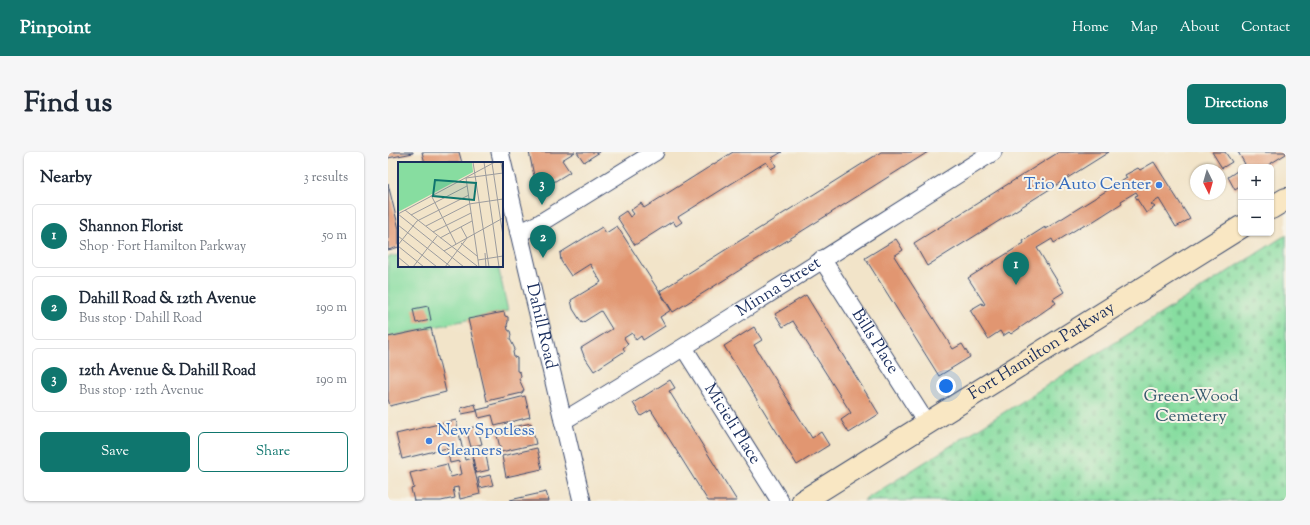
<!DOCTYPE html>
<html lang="en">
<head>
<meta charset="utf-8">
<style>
	:root { --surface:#fff; --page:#f6f6f7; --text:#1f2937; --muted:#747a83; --line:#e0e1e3; --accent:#0f766e }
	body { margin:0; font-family:"Sorts Mill Goudy",serif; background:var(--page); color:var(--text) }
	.controls { position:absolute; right:12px; top:12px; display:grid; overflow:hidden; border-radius:6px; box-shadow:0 1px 3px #0004 }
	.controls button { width:36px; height:36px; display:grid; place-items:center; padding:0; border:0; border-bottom:1px solid var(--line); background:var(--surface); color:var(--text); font:20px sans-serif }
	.compass { position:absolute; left:802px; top:12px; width:36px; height:36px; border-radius:50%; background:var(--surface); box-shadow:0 1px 3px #0004; rotate:175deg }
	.you { position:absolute; left:558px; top:234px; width:14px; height:14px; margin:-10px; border:3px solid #fff; border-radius:50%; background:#1a73e8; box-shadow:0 0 0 6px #1a73e833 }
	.badge { display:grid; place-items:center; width:26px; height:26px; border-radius:50%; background:var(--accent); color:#fff; font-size:13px; font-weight:700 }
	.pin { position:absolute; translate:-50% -33px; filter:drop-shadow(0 1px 2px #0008) }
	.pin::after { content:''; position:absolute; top:21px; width:14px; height:12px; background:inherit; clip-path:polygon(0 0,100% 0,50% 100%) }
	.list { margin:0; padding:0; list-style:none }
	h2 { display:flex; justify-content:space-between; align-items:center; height:52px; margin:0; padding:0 16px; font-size:17px }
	h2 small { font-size:13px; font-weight:400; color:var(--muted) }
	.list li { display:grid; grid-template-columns:26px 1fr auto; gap:12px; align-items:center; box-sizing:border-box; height:64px; margin:0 8px 8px; padding:0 8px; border:1px solid var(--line); border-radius:6px }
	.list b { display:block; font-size:15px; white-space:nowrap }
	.list p { margin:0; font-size:13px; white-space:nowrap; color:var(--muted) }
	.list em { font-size:13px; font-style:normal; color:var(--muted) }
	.actions { display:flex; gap:8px; padding:12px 16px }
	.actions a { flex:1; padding:9px 0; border:1px solid var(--accent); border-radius:6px; text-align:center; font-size:14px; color:var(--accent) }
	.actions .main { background:var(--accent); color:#fff }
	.map { position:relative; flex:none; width:898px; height:349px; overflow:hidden; border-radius:6px }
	header { display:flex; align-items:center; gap:24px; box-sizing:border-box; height:56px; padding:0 20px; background:var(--accent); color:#fff }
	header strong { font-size:19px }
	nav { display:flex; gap:22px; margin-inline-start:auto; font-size:14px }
	.intro { display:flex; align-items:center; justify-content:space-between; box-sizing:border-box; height:96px; padding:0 24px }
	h1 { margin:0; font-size:28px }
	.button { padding:10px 18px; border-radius:6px; background:var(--accent); color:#fff; font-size:14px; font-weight:700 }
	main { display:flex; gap:24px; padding:0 24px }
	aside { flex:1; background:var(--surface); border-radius:6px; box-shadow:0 1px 3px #0004 }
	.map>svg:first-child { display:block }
	.green { fill:#87dda0; stroke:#51867f }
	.cemetery { fill:url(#cemetery-stones); stroke:#51867f }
	.building { fill:#e19671 }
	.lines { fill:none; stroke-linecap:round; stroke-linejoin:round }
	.street-casing { stroke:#3b4a6e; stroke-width:19 }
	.secondary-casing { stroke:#3b4a6e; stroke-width:24 }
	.street { stroke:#fff; stroke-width:17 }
	.secondary { stroke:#f9e7c3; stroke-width:22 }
	.shop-dot { fill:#3f7fe0; stroke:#f7f3e8; stroke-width:1.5 }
	.labels { text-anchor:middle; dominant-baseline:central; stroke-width:4; stroke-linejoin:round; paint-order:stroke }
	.shop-label { font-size:17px; fill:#366cbe; stroke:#f7f3e8; text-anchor:end }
	.street-label { font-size:17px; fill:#1b2f5e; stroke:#f7f3e8 }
	.park-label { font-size:17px; fill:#365a6e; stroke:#f7f3e8 }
	.inset-road { fill:none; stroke:#9c9c9e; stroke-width:1 }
	.view { fill:#0f766e; fill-opacity:0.15; stroke:#0f766e; stroke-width:2 }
	.inset-edge { fill:none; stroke:#1b2f5e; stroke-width:2 }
</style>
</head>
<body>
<header>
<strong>Pinpoint</strong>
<nav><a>Home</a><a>Map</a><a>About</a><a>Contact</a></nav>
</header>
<div class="intro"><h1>Find us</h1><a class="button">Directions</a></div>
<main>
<aside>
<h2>Nearby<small>3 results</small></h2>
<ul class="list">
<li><span class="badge">1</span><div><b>Shannon Florist</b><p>Shop · Fort Hamilton Parkway</p></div><em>50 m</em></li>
<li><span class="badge">2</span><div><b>Dahill Road &amp; 12th Avenue</b><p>Bus stop · Dahill Road</p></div><em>190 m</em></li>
<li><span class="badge">3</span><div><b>12th Avenue &amp; Dahill Road</b><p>Bus stop · 12th Avenue</p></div><em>190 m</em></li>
</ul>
<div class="actions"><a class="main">Save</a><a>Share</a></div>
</aside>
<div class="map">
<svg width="898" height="349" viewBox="0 0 898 349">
	<defs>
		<pattern id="cemetery-stones" width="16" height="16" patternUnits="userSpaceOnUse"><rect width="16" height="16" fill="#87dda0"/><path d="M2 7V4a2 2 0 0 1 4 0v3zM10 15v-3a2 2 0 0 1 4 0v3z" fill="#74be8c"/></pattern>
	</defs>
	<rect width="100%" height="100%" fill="#f7f3e8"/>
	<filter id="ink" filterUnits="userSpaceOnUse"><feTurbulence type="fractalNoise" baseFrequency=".025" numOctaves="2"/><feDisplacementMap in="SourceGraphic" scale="8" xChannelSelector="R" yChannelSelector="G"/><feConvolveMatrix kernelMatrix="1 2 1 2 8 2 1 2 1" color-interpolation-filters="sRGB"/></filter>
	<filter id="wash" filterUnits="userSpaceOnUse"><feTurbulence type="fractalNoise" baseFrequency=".012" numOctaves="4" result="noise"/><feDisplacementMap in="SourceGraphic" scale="16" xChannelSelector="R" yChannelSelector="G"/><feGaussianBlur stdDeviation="0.9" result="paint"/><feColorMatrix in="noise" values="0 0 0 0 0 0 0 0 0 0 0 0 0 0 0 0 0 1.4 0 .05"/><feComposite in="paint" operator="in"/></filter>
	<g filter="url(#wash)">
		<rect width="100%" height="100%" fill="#f2e4c9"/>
		<polygon class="green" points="11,103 11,114 110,114 120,159 0,185 0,105"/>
		<polygon class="cemetery" points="898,83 898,349 475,349"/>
		<g id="blocks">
			<g class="building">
				<polygon points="0,0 25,0 25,1 0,6"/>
				<polygon points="34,0 71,0 74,11 37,11"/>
				<polygon points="141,0 187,0 174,8 182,20 151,39 149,38"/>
				<polygon points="189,0 212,0 196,10"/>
				<polygon points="345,0 394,0 384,6 388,14 383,17 378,10 290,65 294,70 288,74 285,69 247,93 229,65 238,59 242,65 246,62 243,58 253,51 256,56"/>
				<polygon points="493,0 540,0 285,160 272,139"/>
				<polygon points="671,0 721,0 539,114 526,91"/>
				<polygon points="824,0 837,0 844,10 834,16"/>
				<polygon points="850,0 898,0 898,2 877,15 853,15 853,20 850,16 857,12"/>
				<polygon points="766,10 802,67 788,75 771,47 763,52 767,55 758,61 747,44 750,43 748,40 733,49 734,51 698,74 697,72 666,91 664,87 649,96 676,140 665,147 668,151 623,182 621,180 615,184 612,179 600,187 582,158 594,151 595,153 597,152 580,126 636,91 635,89 657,75 657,77 739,26 737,23 750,16 752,18"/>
				<polygon points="849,19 853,25 853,34 847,38 840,25"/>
				<polygon points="0,32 11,77 11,95 0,98"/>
				<polygon points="229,74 283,158 272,165 277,174 255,188 253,184 248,188 244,181 236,186 240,192 235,196 237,199 206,219 196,204 193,196 224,177 213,159 194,171 185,157 183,148 213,130 202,112 183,124 173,109 172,101 214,75 218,81"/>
				<polygon points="508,87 515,98 506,104 565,197 574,192 582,205 551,224 477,106"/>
				<polygon points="418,143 491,262 461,281 453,268 463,261 405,169 395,175 387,162"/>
				<polygon points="40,154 43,168 28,171 25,157"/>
				<polygon points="116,160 117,164 120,165 120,170 119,173 120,178 122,179 123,183 122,187 127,197 125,200 126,205 129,206 129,219 132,220 133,224 131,227 136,238 134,241 99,249 80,167"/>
				<polygon points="366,175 374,188 366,193 424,286 433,280 441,293 409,313 336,194"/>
				<polygon points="43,176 58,240 2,254 0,247 0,185"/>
				<polygon points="282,228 287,236 281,239 349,349 320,349 263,258 253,264 245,251"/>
				<polygon points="137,244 142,265 107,274 104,263 91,266 89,258 102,255 102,253"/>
				<polygon points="87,252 89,259 74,262 73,256"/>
				<polygon points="68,268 77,308 84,306 92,342 72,347 70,335 65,336 67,346 53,349 26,349 23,337 26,336 22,321 59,312 63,325 74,322 71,309 62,311 59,296 14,307 8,282"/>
				<polygon points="143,271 148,292 113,300 108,279"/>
				<polygon points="89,274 94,292 83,295 78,277"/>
				<polygon points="90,295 92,300 97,299 101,318 88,321 83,296"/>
				<polygon points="149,296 154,317 118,325 114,304"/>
				<polygon points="102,323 105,333 92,336 90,326"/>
				<polygon points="158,340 161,349 122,349 122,348"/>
			</g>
		</g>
	</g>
	<g filter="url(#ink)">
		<use href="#blocks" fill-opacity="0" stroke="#3b4a6e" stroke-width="1"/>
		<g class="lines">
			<g class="street-casing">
				<g id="street">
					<path id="s1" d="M 112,0 L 194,349"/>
					<polyline points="131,81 152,71 267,0"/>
					<path id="s2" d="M 434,107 L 539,272"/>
					<path id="s3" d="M 296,196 L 392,349"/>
					<path id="s4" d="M 175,269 C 320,182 462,90 605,0"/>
				</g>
			</g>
			<g class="secondary-casing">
				<g id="secondary">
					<polyline points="883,56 898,47"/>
					<path id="s5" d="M 415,349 L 853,75"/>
				</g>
			</g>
			<use href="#street" class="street"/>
			<use href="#secondary" class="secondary"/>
		</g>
	</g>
	<g class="shop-dot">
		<circle cx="771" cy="33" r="4"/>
		<circle cx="41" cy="289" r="4"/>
	</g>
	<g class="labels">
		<g class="shop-label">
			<text x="763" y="33">Trio Auto Center</text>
			<text x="49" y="279" text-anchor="start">New Spotless<tspan x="49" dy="20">Cleaners</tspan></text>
		</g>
		<g class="street-label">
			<text stroke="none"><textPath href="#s4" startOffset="254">Minna Street</textPath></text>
			<text stroke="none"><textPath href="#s1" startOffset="179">Dahill Road</textPath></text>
			<text stroke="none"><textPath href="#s2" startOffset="98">Bills Place</textPath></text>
			<text stroke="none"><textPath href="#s5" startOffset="282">Fort Hamilton Parkway</textPath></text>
			<text stroke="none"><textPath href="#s3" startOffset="90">Micieli Place</textPath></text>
		</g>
		<g class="park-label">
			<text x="803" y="245">Green-Wood<tspan x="803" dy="20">Cemetery</tspan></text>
		</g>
	</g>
	<g transform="translate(10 10)">
		<rect width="105" height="105" fill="#f2e4c9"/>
		<path d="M 0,0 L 74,0 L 75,10 L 0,50 Z" fill="#87dda0"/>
		<path class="inset-road" d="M 75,0 L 91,105M 86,0 L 101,105M 103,0 L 105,16M 94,1 L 105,74M 68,16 L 81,105M 68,16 L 105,11M 33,33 L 58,82M 7,48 L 79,104M 0,52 L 66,105M 0,52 L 97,0M 13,53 L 69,24M 0,63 L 53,105M 28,64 L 71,42 L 105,37M 35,70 L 73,51M 0,74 L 39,105M 42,76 L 74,59M 63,81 L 79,94M 0,83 L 19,59 L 71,33M 0,84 L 26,105M 46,89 L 69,76 L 63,65M 87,91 L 88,105M 0,95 L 12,105M 80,98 L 105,94M 15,105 L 39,74M 47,105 L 69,76 L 105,56"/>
		<path class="view" d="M 37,18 L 78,21 L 76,38 L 35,34 Z"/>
		<rect width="105" height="105" class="inset-edge"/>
	</g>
</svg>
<div class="controls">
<button>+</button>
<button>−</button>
</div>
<svg class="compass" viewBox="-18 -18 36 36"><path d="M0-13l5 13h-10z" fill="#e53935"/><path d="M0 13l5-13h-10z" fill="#747a83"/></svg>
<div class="you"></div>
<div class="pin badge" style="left:628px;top:133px">1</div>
<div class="pin badge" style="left:155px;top:106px">2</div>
<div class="pin badge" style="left:154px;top:53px">3</div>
</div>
</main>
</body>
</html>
